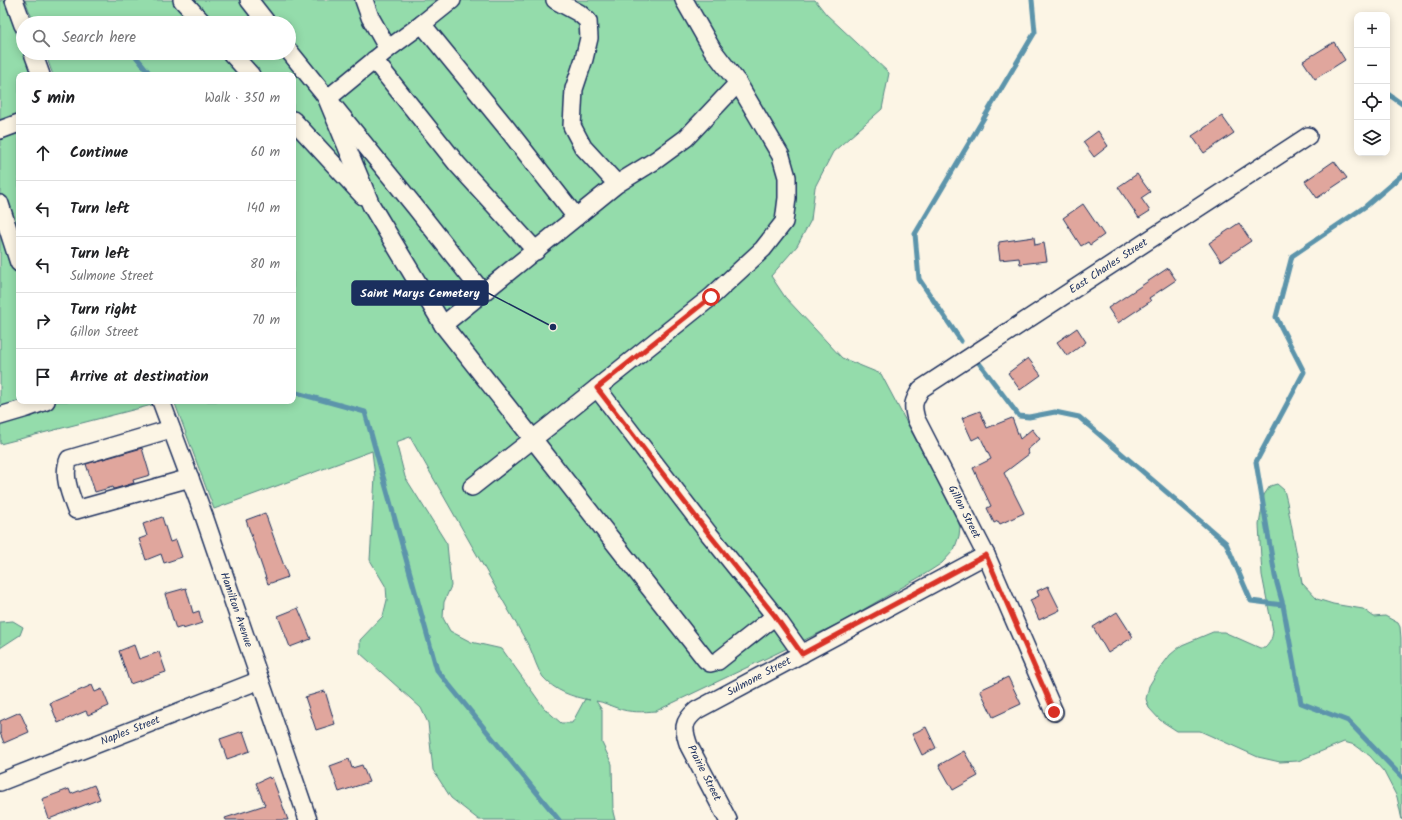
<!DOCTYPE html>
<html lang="en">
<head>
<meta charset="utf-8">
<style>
	:root { --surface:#fff; --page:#f2f2f2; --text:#202124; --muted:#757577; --line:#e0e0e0 }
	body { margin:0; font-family:Kalam,sans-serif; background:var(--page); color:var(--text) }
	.controls { position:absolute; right:12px; top:12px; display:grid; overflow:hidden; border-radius:8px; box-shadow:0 2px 10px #0003 }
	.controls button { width:36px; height:36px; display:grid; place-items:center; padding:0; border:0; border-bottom:1px solid var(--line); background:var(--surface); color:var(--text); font:20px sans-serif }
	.stop { position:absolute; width:12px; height:12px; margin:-9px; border:3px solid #d93025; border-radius:50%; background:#fff }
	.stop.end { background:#d93025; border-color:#fff; box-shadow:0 1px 4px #0008 }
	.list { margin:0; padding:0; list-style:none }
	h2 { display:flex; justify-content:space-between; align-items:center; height:52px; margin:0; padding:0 16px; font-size:17px }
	h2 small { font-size:13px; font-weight:400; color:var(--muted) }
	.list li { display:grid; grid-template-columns:26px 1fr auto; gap:12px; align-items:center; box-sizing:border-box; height:56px; padding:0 16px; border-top:1px solid var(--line) }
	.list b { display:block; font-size:15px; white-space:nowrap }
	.list p { margin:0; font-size:13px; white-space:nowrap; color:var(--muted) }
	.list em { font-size:13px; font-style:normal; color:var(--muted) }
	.icon { flex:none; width:22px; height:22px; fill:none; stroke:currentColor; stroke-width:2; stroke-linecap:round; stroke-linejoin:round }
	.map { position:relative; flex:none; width:1402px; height:820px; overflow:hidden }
	.search { position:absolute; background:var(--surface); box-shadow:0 2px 10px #0003; left:16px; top:16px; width:280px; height:44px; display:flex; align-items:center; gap:10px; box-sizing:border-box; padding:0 14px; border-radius:22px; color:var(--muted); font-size:15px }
	.panel { position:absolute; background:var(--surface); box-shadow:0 2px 10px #0003; left:16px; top:72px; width:280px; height:332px; border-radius:8px }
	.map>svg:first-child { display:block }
	.green { fill:#94dcab; stroke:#588684; fill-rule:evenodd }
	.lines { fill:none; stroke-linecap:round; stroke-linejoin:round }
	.stream { stroke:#5c94ab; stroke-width:5 }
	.building { fill:#e0a69d; stroke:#1b2f5e }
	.minor-casing { stroke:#1b2f5e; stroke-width:20 }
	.minor { stroke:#fcf5e5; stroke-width:17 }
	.route { stroke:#d93025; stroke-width:5 }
	.labels { text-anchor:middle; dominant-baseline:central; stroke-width:3; stroke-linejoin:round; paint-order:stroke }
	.street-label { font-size:11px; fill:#1b2f5e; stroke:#fcf5e5 }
	.leader { fill:none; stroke:#1b2f5e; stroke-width:1.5 }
	.callout-dot { fill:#1b2f5e; stroke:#fcf5e5; stroke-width:1.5 }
	.callout { fill:#1b2f5e; stroke:#1b2f5e; stroke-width:1.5 }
	.callout-label { font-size:12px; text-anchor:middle; font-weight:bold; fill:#fff }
</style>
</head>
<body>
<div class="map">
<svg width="1402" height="820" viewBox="0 0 1402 820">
	<rect width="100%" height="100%" fill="#fcf5e5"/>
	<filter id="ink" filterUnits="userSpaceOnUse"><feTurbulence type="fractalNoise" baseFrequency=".025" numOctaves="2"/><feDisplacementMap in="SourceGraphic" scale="8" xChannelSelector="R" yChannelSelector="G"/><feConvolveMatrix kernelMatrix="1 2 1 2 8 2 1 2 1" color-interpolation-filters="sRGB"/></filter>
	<g filter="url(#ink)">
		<g class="green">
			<polygon points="0,0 4,0 32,75 19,75 19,401 151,401 152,405 0,444"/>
			<path d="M 25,0 L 815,0 L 826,14 L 889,73 L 882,109 L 833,152 L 815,187 L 811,220 L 797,246 L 771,276 L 785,297 L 842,358 L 881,374 L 956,516 L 960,527 L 959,536 L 954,550 L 942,563 L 925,574 L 840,623 L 656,711 C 644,712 629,713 617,708 C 610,706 604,702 596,701 L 602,710 L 602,743 L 612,764 L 613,812 L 615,820 L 479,820 L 451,798 L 433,770 L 428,723 L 421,708 L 360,653 L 360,640 L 383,616 L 387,600 L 386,587 L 370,560 L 375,477 L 372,451 L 214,509 L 174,401 L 293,401 L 293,75 L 53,75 L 45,53 L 289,53 L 289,23 L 34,23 ZM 410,437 L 530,648 C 534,657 537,669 543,677 C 555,691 572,697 590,700 L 585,699 L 572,723 L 561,723 L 544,708 L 502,649 L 471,642 L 450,631 L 443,618 L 444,602 L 451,586 L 447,544 L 405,477 L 396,442 Z"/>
			<path d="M 1277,484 L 1284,490 L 1287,502 L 1302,583 L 1317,599 L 1333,604 L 1363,609 L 1374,617 L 1385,616 L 1398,623 L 1400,627 L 1401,638 L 1402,820 L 1397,797 L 1384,772 L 1370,756 L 1355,745 L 1344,742 L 1298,761 L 1280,762 L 1258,757 L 1200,731 L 1177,731 L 1160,720 L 1149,708 L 1146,699 L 1149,686 L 1158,671 L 1170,655 L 1182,645 L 1213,632 L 1224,632 L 1260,648 L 1265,648 C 1270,643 1272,639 1273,631 L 1262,575 L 1259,525 L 1264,495 L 1270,486 Z"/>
			<polygon points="13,621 23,627 20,635 0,648 0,622"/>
		</g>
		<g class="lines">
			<g class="stream">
				<polyline points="133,53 151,75"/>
				<polyline points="1388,94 1402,104"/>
				<polyline points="961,341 919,279 915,234 1035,32 1032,0"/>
				<polyline points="979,363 1019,416 1029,417 1055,412 1079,417 1226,543 1251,601 1283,605 1301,703 1348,721 1402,777"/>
				<polyline points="293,392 365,412 437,670 559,820"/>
				<polyline points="1283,605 1275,576 1256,462 1304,372 1276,317 1292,256 1366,206 1402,175"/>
			</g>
		</g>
		<g class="building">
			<polygon points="1334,42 1345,60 1315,79 1303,61"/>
			<polygon points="1222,116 1234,133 1204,153 1192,136"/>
			<polygon points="1098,131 1108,146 1094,157 1083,142"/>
			<polygon points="1334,161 1347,178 1317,198 1305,181"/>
			<polygon points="1137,174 1150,192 1141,198 1150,211 1139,218 1118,187"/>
			<polygon points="1083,204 1104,235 1090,245 1088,242 1081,246 1063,218"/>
			<polygon points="1239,223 1251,241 1221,261 1209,243"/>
			<polygon points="1034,237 1035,245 1044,243 1047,261 1020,264 1019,258 1000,260 998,245 999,245 999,242"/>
			<polygon points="1168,268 1176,280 1149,298 1151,301 1118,323 1108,308"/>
			<polygon points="1077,328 1086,342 1067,356 1057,342"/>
			<polygon points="1028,358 1041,375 1020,390 1008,373"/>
			<polygon points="980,411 987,428 1012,418 1020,439 1032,429 1040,439 1027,450 1029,454 1004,473 1024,513 1000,524 998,521 994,523 987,508 991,506 973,468 991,459 980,436 972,440 962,418"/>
			<polygon points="142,448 150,475 133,480 134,483 114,489 113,487 95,492 86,464"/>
			<polygon points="265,513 288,577 268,584 246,520"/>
			<polygon points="162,517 170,542 176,540 182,557 164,563 161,554 146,560 139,539 147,536 143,524"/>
			<polygon points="1048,586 1060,610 1039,620 1030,600 1039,596 1037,591"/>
			<polygon points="186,588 193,613 199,611 202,623 183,629 182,627 176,629 165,594"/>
			<polygon points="298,608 311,639 290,647 278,616"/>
			<polygon points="1117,612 1133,637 1108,653 1093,627"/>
			<polygon points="134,645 139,659 159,652 166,672 130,684 119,651"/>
			<polygon points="1008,677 1021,704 993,717 980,690"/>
			<polygon points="92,685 95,692 102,689 109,706 88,715 86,711 58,723 50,703"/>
			<polygon points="325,691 335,724 316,730 305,697"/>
			<polygon points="20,712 29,732 4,743 0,733 0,721"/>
			<polygon points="926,727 936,748 922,755 912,734"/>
			<polygon points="243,731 250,751 227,759 220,739"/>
			<polygon points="964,751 978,776 953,790 939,765"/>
			<polygon points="349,759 352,768 362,765 369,782 339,792 330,766"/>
			<polygon points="269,777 270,779 272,777 288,820 226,820 225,818 265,805 256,783"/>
			<polygon points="94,785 100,799 49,819 42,799 69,789 71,794"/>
		</g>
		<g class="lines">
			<g class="minor-casing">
				<g id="minor">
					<polyline points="14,0 23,25"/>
					<polyline points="182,0 203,23"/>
					<polyline points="249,0 267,23"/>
					<polyline points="364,0 370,17 388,49"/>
					<polyline points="452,0 422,24 388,49 327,99 371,205 443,325 533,439 711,297 763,249 784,222 787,198 787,177 781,156 738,83 712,49 684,0"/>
					<polyline points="555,0 579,13 588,21 589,38 584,59 574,89 572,126 583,147 617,184"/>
					<polyline points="422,24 505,126 576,217"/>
					<polyline points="289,51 416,208 483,293"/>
					<polyline points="33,53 41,75"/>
					<polyline points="231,53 251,75"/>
					<polyline points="374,60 457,164 536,251"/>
					<polyline points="293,120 363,196"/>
					<polyline points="0,130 19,123"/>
					<polyline points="0,204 19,263"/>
					<polyline points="443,325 617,184 656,160 686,138 738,83"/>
					<path id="s1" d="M 161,401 L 204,516 L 308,820"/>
					<polyline points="0,416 27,408 46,401"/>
					<path d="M 171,429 L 69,459 C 62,475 70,494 76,510 L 190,478"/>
					<polyline points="472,487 533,439 706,660 710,663 718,661 775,616 709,534 597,388"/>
					<polyline points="775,616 802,654"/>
					<path id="s2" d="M 1054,712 L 986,555 L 916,419 C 912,405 913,402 921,389 L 1308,136"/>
					<path id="s3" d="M 0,782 L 260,680"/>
					<path id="s4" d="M 728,820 L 689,746 C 683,729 682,722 697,710 L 986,555"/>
				</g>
			</g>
			<use href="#minor" class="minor"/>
		</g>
	</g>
	<g class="lines" filter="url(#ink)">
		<polyline class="route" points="711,297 597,388 709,534 775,616 802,654 986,555 1054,712"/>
	</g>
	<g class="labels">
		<g class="street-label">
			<text stroke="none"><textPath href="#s2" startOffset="580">East Charles Street</textPath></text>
			<text transform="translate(964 512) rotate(63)">Gillon Street</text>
			<text stroke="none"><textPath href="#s1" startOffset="222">Hamilton Avenue</textPath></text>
			<text stroke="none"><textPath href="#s4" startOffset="195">Sulmone Street</textPath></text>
			<text stroke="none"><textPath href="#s3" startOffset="140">Naples Street</textPath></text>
			<text transform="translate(704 773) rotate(63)">Prairie Street</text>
		</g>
	</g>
	<path class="leader" d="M553 327L488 293"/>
	<circle class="callout-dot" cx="553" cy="327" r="4"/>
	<rect class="callout" x="352" y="281" width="136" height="24" rx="4"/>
	<g class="callout-label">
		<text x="420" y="297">Saint Marys Cemetery</text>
	</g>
</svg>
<div class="controls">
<button>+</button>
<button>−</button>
<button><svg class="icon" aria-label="locate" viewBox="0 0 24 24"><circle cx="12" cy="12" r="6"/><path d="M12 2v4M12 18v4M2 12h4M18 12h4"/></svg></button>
<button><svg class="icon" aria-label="layers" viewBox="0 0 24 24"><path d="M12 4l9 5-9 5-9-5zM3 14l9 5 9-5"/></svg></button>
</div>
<div class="stop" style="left:711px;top:297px"></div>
<div class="stop end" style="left:1054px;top:712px"></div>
<div class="search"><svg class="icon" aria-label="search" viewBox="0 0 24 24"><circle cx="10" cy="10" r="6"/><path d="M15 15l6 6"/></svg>Search here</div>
<section class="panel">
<h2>5 min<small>Walk · 350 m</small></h2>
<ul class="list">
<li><svg class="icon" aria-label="ahead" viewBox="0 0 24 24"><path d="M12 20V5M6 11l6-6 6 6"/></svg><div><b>Continue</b></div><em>60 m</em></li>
<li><svg class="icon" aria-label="left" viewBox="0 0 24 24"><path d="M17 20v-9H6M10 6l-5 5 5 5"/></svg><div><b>Turn left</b></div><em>140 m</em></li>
<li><svg class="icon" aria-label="left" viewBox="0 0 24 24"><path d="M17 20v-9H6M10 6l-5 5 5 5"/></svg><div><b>Turn left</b><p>Sulmone Street</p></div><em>80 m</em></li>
<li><svg class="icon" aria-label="right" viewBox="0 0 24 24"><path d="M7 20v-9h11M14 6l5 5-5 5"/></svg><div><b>Turn right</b><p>Gillon Street</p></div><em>70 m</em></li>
<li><svg class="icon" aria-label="arrive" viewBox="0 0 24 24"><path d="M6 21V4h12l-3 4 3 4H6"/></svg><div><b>Arrive at destination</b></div></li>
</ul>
</section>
</div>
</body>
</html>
